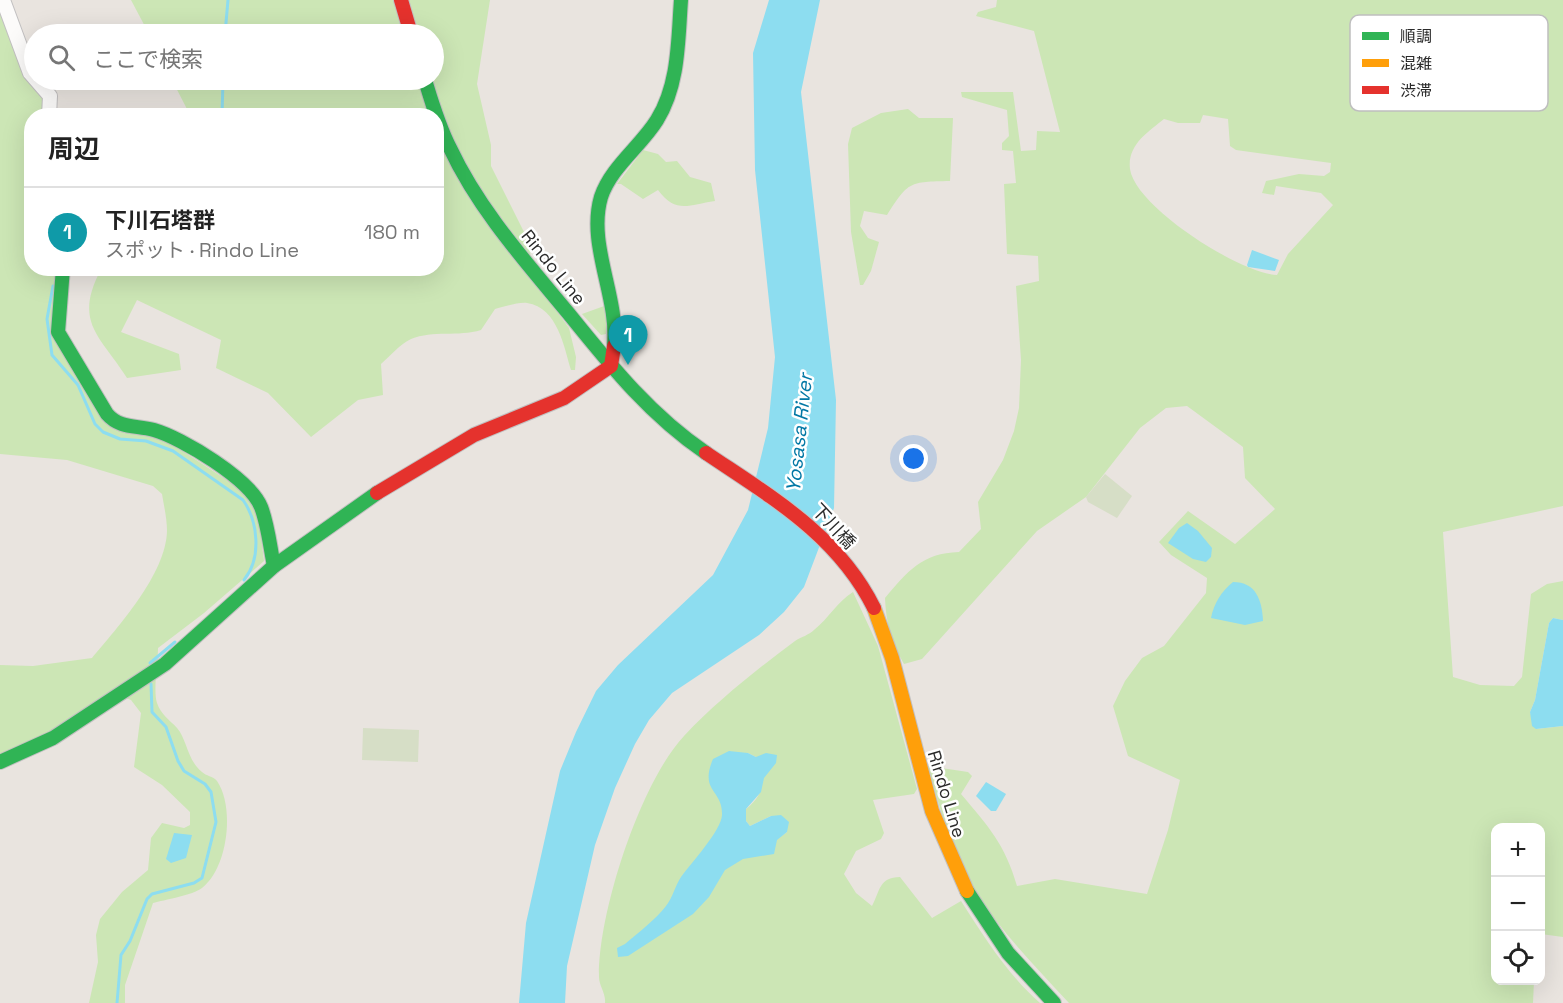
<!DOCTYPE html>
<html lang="ja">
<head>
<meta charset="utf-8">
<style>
	:root { --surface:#fff; --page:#f6f6f6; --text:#222; --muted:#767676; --line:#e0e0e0; --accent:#b45309 }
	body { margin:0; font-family:"Space Grotesk","Noto Sans JP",sans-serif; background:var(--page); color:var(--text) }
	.controls { position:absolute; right:18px; bottom:18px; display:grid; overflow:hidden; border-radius:12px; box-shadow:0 6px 24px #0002 }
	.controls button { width:54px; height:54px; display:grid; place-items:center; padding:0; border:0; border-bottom:2px solid var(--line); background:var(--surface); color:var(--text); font:30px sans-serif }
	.you { position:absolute; left:914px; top:459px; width:21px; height:21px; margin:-15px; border:4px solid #fff; border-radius:50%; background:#1a73e8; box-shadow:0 0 0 9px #1a73e833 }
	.badge { display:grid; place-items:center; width:39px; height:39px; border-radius:50%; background:var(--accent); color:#fff; font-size:20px; font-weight:700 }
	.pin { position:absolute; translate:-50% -50px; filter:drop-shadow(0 2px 3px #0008) }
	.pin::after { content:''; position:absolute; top:32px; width:21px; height:18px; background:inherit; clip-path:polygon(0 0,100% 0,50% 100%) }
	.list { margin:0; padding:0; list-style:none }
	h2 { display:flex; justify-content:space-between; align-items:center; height:78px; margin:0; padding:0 24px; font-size:26px }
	h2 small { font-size:20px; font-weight:400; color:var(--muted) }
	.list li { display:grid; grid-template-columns:39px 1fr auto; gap:18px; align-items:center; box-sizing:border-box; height:90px; padding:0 24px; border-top:2px solid var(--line) }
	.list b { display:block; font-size:22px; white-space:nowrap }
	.list p { margin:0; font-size:20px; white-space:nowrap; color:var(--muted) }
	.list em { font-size:20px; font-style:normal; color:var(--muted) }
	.icon { flex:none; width:33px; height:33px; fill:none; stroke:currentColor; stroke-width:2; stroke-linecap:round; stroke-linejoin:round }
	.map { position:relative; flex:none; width:1563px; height:1003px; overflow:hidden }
	.search { position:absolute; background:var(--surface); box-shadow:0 6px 24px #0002; left:24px; top:24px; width:420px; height:66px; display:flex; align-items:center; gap:15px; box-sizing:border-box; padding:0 21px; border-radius:33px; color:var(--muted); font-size:22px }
	.panel { position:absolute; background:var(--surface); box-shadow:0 6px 24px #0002; left:24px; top:108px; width:420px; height:168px; border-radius:24px }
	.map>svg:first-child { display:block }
	.green { fill:#cce6b5; fill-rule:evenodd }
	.cemetery { fill:#d6dec6 }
	.water { fill:#8dddf0 }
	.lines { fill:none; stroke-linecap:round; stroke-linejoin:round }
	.stream { stroke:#8dddf0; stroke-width:3 }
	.street-casing { stroke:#c2c0c1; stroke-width:16 }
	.fast-casing { stroke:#c2c0c1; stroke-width:16 }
	.slow-casing { stroke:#c2c0c1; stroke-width:16 }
	.jam-casing { stroke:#c2c0c1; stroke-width:16 }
	.street { stroke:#fcfbfa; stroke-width:14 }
	.fast { stroke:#30b455; stroke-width:14 }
	.slow { stroke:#ff9f0a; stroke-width:14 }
	.jam { stroke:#e5322d; stroke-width:14 }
	.labels { text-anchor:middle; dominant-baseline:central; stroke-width:5; stroke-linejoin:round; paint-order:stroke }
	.street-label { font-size:18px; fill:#2a2a2a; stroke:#fff }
	.water-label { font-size:20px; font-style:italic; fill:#0378a5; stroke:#fff }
	.key { fill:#fff; stroke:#bfbfbf; stroke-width:1.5 }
	.key-label { font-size:16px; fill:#2a2a2a }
</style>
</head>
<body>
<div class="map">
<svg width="1563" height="1003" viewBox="0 0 1563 1003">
	<rect width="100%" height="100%" fill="#e9e4df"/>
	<g class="green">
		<path d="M 131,0 L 490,0 L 477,84 L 491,145 L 491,166 L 530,244 L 531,276 L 569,328 L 576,357 L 575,370 L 571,370 C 564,347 558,308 527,303 C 518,302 504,307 495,309 L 481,330 C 458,337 433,330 411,339 C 400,344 390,356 381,364 L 383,395 L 358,400 L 311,437 L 268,393 L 216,368 L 221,340 L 137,300 L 121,332 L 179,354 L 181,370 L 127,378 C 100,335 73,323 101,269 L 436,268 L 436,116 L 186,115 L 188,111 L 172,80 L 434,80 L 434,34 L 149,34 Z"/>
		<path d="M 997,0 L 1563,0 L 1563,506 L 1443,532 L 1453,677 L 1480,685 L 1514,686 L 1522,677 L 1531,594 L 1547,584 L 1563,581 L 1563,620 L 1553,618 L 1549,623 L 1535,700 L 1530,712 L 1536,729 L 1563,726 L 1563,937 L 1541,934 L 1540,828 L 1496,828 L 1496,980 L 1534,981 L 1533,1003 L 1069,1003 C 1037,968 1003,934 977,894 C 953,856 940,810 928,766 L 968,772 L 972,776 L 961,794 C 988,826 1005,844 1017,886 L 1055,879 L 1147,894 L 1168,830 L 1180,780 L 1128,756 L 1113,706 L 1125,681 L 1142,658 L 1164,646 L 1206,593 L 1207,578 L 1171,555 L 1159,542 L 1188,511 L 1235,544 L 1275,509 L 1245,478 L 1243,447 L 1187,406 L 1166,408 L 1140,428 L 1086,497 L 1037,531 L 922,659 L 904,664 C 891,642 886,623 885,598 C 908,571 922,553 959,552 L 981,529 L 978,502 L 1003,460 L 1014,431 L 1019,408 L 1021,360 L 1016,286 L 1039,281 L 1038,256 L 1007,254 L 1004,184 L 1016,183 L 1013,151 L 1002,150 L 1002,143 L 1009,136 L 1007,110 L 962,97 L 961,92 L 1013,92 L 1021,151 L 1036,150 L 1037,131 L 1060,132 L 1034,31 L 976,16 L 978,12 L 996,7 ZM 1203,115 L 1228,119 L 1230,146 L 1236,150 L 1331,163 L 1330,172 L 1324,176 L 1299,174 L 1266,181 L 1262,193 L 1274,195 L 1276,186 L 1321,193 L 1333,205 L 1288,254 L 1277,275 C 1241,274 1135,207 1130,169 C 1127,145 1148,132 1164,119 L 1178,123 L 1200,123 Z"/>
		<path d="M 0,1 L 44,97 L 43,115 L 32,116 L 32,268 L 67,269 L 52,316 L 92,401 L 166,440 L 248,494 L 258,513 L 264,561 L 204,613 L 158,648 C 158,663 153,691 157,703 C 161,715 170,720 177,728 C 187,739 187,760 202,772 C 206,776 213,776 217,781 C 235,807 228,868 202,888 C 193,895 164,900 153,903 L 125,985 L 125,1003 L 89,1003 L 98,962 L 96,935 L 100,919 L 122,892 L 148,870 L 151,838 L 162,823 L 184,828 L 190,825 L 190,812 L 162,785 L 134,767 L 141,713 L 131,700 L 116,694 L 0,760 L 0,665 L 33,666 L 92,658 C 118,627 166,574 167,531 C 167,519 164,506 162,494 L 153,486 L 67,460 L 0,454 Z"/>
		<path d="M 908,109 L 919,118 L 953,118 L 950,181 C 909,182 909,181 887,215 L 864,211 L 860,226 L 868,238 L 879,242 L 871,271 L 863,285 L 860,285 L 851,232 L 848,144 L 852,128 L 881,113 Z"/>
		<path d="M 643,150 L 658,154 L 666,162 L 677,161 L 690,177 L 711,183 L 715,201 C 688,205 676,214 658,190 L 643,199 L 621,184 L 617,184 Z"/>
		<polygon points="607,305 606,334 601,335 582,314"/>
		<path d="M 853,592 L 878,646 L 917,789 L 914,794 L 873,800 L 884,833 L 881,839 L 856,851 L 844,874 L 856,893 L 872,906 C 880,891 879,877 900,877 L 932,918 L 961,901 C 984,937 1008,975 1040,1003 L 605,1003 C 606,993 599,986 599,977 C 598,913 640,783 684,736 C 717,701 756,670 795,641 C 801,637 809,635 814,630 C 829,618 837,602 853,592 ZM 748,753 L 756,757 C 764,780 766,793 746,809 L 746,821 L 750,826 L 771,816 L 787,832 C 775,842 762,842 748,848 C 719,860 697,885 674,905 L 722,826 L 725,808 Z"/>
	</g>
	<g class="cemetery">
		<polygon points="1105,474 1132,496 1117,518 1088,502 1086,497"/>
		<polygon points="363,728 419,730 418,762 362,760"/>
	</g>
	<g class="water">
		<polygon points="769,0 820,0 801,92 836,400 834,508 804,587 784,612 759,635 672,693 649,720 635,744 615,788 595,845 567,966 565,1003 519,1003 526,923 560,771 576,732 596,691 618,665 713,575 748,510 768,428 775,357 755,170 753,53"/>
		<polygon points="1252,250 1279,260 1275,271 1248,267 1247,265"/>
		<polygon points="1187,523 1198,531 1212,548 1211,557 1206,562 1193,559 1168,543 1179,528"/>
		<path d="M 1233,582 C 1256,582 1262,600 1263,621 L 1245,625 L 1211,618 C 1214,603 1221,592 1233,582 Z"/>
		<polygon points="1553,618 1563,620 1563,726 1536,729 1532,726 1530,712 1535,700 1549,623"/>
		<path d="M 729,751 L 748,753 L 756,757 L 766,753 L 777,755 L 776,763 L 764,778 L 761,792 L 746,809 L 746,821 L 750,826 L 771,816 L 781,815 L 789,822 L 787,832 L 777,840 L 774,854 L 743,859 L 725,870 L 709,897 L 693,914 L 628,956 L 618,957 L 617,948 L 625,944 C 639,932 655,920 666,906 C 673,897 675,886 681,877 C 691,863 721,831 722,815 C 723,789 699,792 713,759 Z"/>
		<polygon points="986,782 1006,794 996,811 991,811 976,796"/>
		<polygon points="174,833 192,835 186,858 171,863 166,859"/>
	</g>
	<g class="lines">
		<g class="stream">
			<polyline points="225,34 228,0"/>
			<polyline points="222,116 223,80"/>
			<path d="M 53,286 L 47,319 L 52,355 L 78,385 L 95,424 L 103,432 L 120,439 L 146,441 L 173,451 L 243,500 C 258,521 262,558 244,580"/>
			<polyline points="150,663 175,642"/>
			<polyline points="117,1003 121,955 130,941 147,899 152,894 194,883 202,878 216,822 211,792 205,784 184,771 178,761 166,727 152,712 151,684"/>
		</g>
		<g class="street-casing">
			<polyline id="street" points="3,0 30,73 50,96 49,116"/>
		</g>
		<g class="fast-casing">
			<g id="fast">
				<path d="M 425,80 C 432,103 439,127 450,148 C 479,210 526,262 569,314 C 611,366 650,415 706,453"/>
				<path d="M 63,268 L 58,332 L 107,414 C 120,429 136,425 154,430 C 182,438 250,479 261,507 C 268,525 270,547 274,566"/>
				<path d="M 614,346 C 619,297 587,245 601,197 C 611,167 641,146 657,120 C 679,85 678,40 681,0"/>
				<polyline points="0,762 53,738 165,664 274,566 377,493"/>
				<polyline points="967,891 1008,953 1054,1003"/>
			</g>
		</g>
		<g class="slow-casing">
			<polyline id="slow" points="874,608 892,658 932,811 967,891"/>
		</g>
		<g class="jam-casing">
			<g id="jam">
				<polyline points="401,0 411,34"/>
				<path d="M 706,453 C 771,497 838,535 874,608"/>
				<polyline points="377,493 474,435 564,398 611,366 614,346"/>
			</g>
		</g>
		<use href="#street" class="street"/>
		<use href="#fast" class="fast"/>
		<use href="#slow" class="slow"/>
		<use href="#jam" class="jam"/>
	</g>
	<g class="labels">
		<g class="street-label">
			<text transform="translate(554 267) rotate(51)">Rindo Line</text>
			<text transform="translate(834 526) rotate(47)">下川橋</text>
			<text transform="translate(947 794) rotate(73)">Rindo Line</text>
		</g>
		<g class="water-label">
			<text transform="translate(799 433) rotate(-84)">Yosasa River</text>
		</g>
	</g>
	<rect x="1350" y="15" width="198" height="96" rx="9" class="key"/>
	<rect x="1362" y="32" width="27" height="8" fill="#30b455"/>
	<rect x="1362" y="59" width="27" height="8" fill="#ff9f0a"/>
	<rect x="1362" y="86" width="27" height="8" fill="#e5322d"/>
	<g class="key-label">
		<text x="1400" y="42">順調</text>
		<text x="1400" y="69">混雑</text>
		<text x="1400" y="96">渋滞</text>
	</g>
</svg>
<div class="controls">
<button>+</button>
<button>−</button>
<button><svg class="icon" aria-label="locate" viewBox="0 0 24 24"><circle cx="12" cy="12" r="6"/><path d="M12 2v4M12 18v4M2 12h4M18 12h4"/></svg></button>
</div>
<div class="you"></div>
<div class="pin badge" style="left:628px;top:365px;background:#0f9aa8">1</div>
<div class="search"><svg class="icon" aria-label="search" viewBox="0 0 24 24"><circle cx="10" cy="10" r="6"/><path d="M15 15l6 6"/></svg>ここで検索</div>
<section class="panel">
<h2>周辺<small></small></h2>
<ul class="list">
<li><span class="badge" style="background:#0f9aa8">1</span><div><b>下川石塔群</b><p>スポット · Rindo Line</p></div><em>180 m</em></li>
</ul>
</section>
</div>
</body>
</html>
